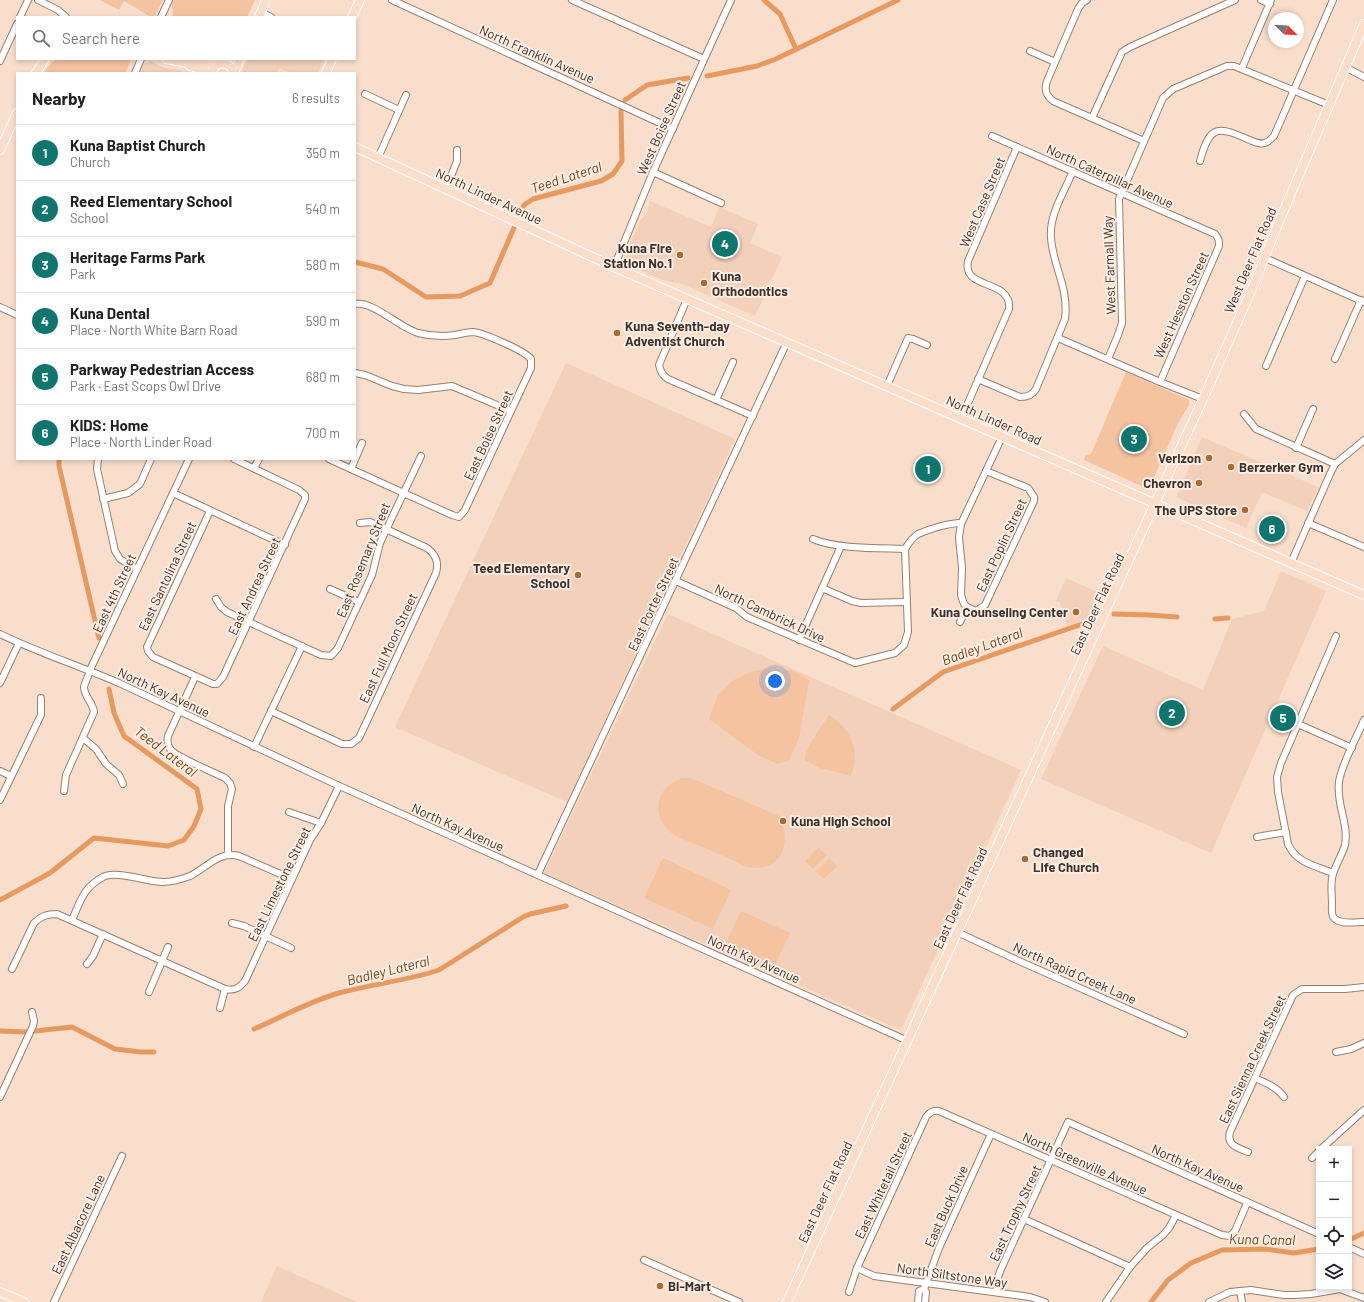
<!DOCTYPE html>
<html lang="en">
<head>
<meta charset="utf-8">
<style>
	:root { --surface:#fff; --page:#f6f6f6; --text:#202124; --muted:#757577; --line:#e0e0e0; --accent:#0f766e }
	body { margin:0; font-family:Barlow,sans-serif; background:var(--page); color:var(--text) }
	.controls { position:absolute; right:12px; bottom:12px; display:grid; overflow:hidden; border-radius:0px; box-shadow:0 2px 6px #0003 }
	.controls button { width:36px; height:36px; display:grid; place-items:center; padding:0; border:0; border-bottom:1px solid var(--line); background:var(--surface); color:var(--text); font:20px sans-serif }
	.compass { position:absolute; left:1268px; top:12px; width:36px; height:36px; border-radius:50%; background:var(--surface); box-shadow:0 2px 6px #0003; rotate:114deg }
	.you { position:absolute; left:775px; top:681px; width:14px; height:14px; margin:-10px; border:3px solid #fff; border-radius:50%; background:#1a73e8; box-shadow:0 0 0 6px #1a73e833 }
	.badge { display:grid; place-items:center; width:26px; height:26px; border-radius:50%; background:var(--accent); color:#fff; font-size:13px; font-weight:700 }
	.pin { position:absolute; translate:-50% -50%; border:2px solid #fff; box-shadow:0 1px 4px #0006 }
	.list { margin:0; padding:0; list-style:none }
	h2 { display:flex; justify-content:space-between; align-items:center; height:52px; margin:0; padding:0 16px; font-size:17px }
	h2 small { font-size:13px; font-weight:400; color:var(--muted) }
	.list li { display:grid; grid-template-columns:26px 1fr auto; gap:12px; align-items:center; box-sizing:border-box; height:56px; padding:0 16px; border-top:1px solid var(--line) }
	.list b { display:block; font-size:15px; white-space:nowrap }
	.list p { margin:0; font-size:13px; white-space:nowrap; color:var(--muted) }
	.list em { font-size:13px; font-style:normal; color:var(--muted) }
	.icon { flex:none; width:22px; height:22px; fill:none; stroke:currentColor; stroke-width:2; stroke-linecap:round; stroke-linejoin:round }
	.map { position:relative; flex:none; width:1364px; height:1302px; overflow:hidden }
	.search { position:absolute; background:var(--surface); box-shadow:0 2px 6px #0003; left:16px; top:16px; width:340px; height:44px; display:flex; align-items:center; gap:10px; box-sizing:border-box; padding:0 14px; border-radius:0px; color:var(--muted); font-size:15px }
	.panel { position:absolute; background:var(--surface); box-shadow:0 2px 6px #0003; left:16px; top:72px; width:340px; height:388px; border-radius:0px }
	.map>svg:first-child { display:block }
	.built { fill:#f2d0b9 }
	.green { fill:#f4c39f }
	.lines { fill:none; stroke-linecap:round; stroke-linejoin:round }
	.canal { stroke:#e69a5f; stroke-width:5 }
	.minor-casing { stroke:#987f6e; stroke-width:8 }
	.major-casing { stroke:#fff; stroke-width:10 }
	.minor { stroke:#fff; stroke-width:6 }
	.major { stroke:#fbdec9; stroke-width:8 }
	.poi-dot { fill:#ab6934; stroke:#feede2; stroke-width:1.5 }
	.labels { text-anchor:middle; dominant-baseline:central; stroke-width:4; stroke-linejoin:round; paint-order:stroke }
	.street-label { font-size:13px; fill:#3e342d; stroke:#feede2 }
	.poi-label { font-size:13px; font-weight:bold; fill:#3e342d; stroke:#feede2; text-anchor:end }
	.water-label { font-size:14px; font-style:italic; fill:#774419; stroke:#feede2 }
</style>
</head>
<body>
<div class="map">
<svg width="1364" height="1302" viewBox="0 0 1364 1302">
	<rect width="100%" height="100%" fill="#f9decb"/>
	<g class="built">
		<polygon points="248,59 324,59 318,73 291,73 279,68 277,73 241,73"/>
		<polygon points="151,61 162,67 183,71 182,73 139,73 144,64"/>
		<polygon points="650,201 711,227 719,207 758,224 750,243 782,257 755,316 682,284 663,280 628,265 625,256 641,219 646,215"/>
		<polygon points="566,363 735,439 567,802 395,727"/>
		<polygon points="1202,437 1318,487 1307,511 1262,492 1246,528 1176,497"/>
		<polygon points="1281,571 1326,591 1211,853 1041,779 1103,646 1203,690 1232,619 1264,611"/>
		<polygon points="1066,578 1102,594 1090,621 1086,620 1067,626 1060,603 1056,601"/>
		<polygon points="668,614 1021,770 901,1030 544,873"/>
		<polygon points="277,1266 357,1302 261,1302"/>
	</g>
	<g class="green">
		<polygon points="100,0 163,0 154,17 151,17 124,1 119,10"/>
		<polygon points="174,0 255,0 247,17 173,17 172,4"/>
		<polygon points="56,59 132,59 125,73 45,73 47,68"/>
		<polygon points="1126,372 1189,400 1189,405 1178,423 1151,484 1146,488 1084,460 1085,456 1091,454"/>
		<polygon points="771,668 793,671 809,680 799,738 789,760 778,764 758,755 709,719 717,697 732,681 750,672"/>
		<path d="M 829,715 C 852,730 860,749 851,776 L 820,768 L 805,760 C 804,750 823,724 829,715 Z"/>
		<path d="M 682,778 L 691,778 L 788,820 L 785,826 L 783,825 C 790,852 776,872 747,867 C 730,859 713,851 695,844 C 688,841 679,838 673,834 C 662,827 656,813 659,801 C 662,789 670,783 682,778 Z"/>
		<polygon points="818,848 827,855 813,869 805,861"/>
		<polygon points="663,858 731,890 713,929 644,898"/>
		<polygon points="829,858 837,866 824,879 816,872"/>
		<polygon points="741,911 790,933 773,970 724,948"/>
	</g>
	<g class="lines">
		<g class="canal">
			<polyline points="764,0 780,14 796,49"/>
			<polyline points="707,76 757,66 776,59 898,0"/>
			<polyline points="625,100 647,85 688,78"/>
			<polyline points="355,262 383,269 426,297 460,296 490,283 524,205 533,199 601,181 613,174 622,161 621,111"/>
			<polyline points="59,459 59,466 99,638"/>
			<polyline points="1114,614 1149,615 1177,617"/>
			<polyline points="1215,619 1228,618"/>
			<polyline points="893,709 943,672 1088,622"/>
			<polyline points="0,900 50,873 94,838 168,846 184,840 194,826 201,809 197,789 124,736 114,713 109,689"/>
			<path d="M 254,1029 C 282,1017 310,1001 339,993 C 372,984 406,981 439,970 L 523,917 L 530,914 L 566,906"/>
			<polyline points="0,1031 26,1032"/>
			<polyline points="35,1031 72,1027 115,1049 141,1052 154,1052"/>
			<polyline points="1349,1240 1364,1233"/>
			<polyline points="1151,1302 1168,1280 1191,1263 1222,1250 1265,1249 1294,1253 1319,1249"/>
		</g>
		<g class="minor-casing">
			<g id="minor">
				<polyline points="38,0 58,10 66,17"/>
				<polyline points="392,0 673,129"/>
				<polyline points="572,0 704,59"/>
				<path d="M 1087,0 L 1082,3 L 1078,9 L 1047,81 C 1044,90 1046,95 1053,101 L 1144,141"/>
				<polyline points="1261,0 1270,4"/>
				<polyline points="261,12 271,17"/>
				<polyline points="20,17 28,0"/>
				<polyline points="161,17 169,0"/>
				<polyline points="1030,51 1055,62"/>
				<polyline points="0,61 17,24"/>
				<polyline points="1345,67 1364,77"/>
				<polyline points="1242,68 1271,0"/>
				<polyline points="135,73 141,59"/>
				<polyline points="365,94 399,110"/>
				<polyline points="1092,118 1122,52 1130,47 1235,0"/>
				<path d="M 992,136 L 1215,234 C 1219,238 1219,241 1219,246 L 1160,382"/>
				<polyline points="378,158 406,95"/>
				<path d="M 1200,161 C 1210,122 1220,127 1252,141 C 1257,143 1262,145 1267,142 C 1269,141 1272,138 1274,136 L 1333,0"/>
				<polyline points="653,172 721,203"/>
				<polyline points="446,189 457,161 457,150"/>
				<polyline points="1265,258 1364,302"/>
				<polyline points="614,267 653,172 731,0"/>
				<path d="M 687,299 L 659,365 C 661,372 662,375 668,379 L 753,416"/>
				<polyline points="0,307 17,315"/>
				<polyline points="1058,338 1160,382 1203,399"/>
				<polyline points="1108,359 1118,335 1122,323 1119,199 1163,98 1173,89 1227,66 1234,66 1329,105"/>
				<polyline points="1335,359 1361,300"/>
				<polyline points="1266,366 1305,276"/>
				<polyline points="355,373 365,375 392,386 404,389 418,390 452,386 511,411"/>
				<path d="M 978,379 L 1020,397 C 1028,397 1032,395 1036,389 L 1065,319 C 1069,287 1053,267 1051,238 C 1049,215 1064,192 1073,171"/>
				<polyline points="887,386 908,338 913,339 927,345"/>
				<polyline points="716,400 733,362"/>
				<polyline points="1244,414 1256,429 1335,464"/>
				<path d="M 961,419 L 1009,309 C 1012,278 962,291 968,261 L 1017,147"/>
				<polyline points="1296,448 1313,409"/>
				<polyline points="98,459 97,469 115,551 120,559 137,569"/>
				<path d="M 329,459 L 452,515 L 459,517 L 465,510 L 531,368 L 531,359 C 525,351 484,333 473,332 C 467,332 461,334 455,335 C 443,337 430,336 418,333 C 398,327 374,301 355,304"/>
				<polyline points="254,468 259,459"/>
				<polyline points="351,469 362,443"/>
				<polyline points="173,493 285,545"/>
				<polyline points="103,499 128,493 140,484 151,459"/>
				<polyline points="210,511 147,647 148,651 153,657 213,684 217,684 223,677 305,499 305,495 299,490 234,459"/>
				<polyline points="1308,523 1364,547"/>
				<path d="M 813,539 C 836,549 879,548 905,549 C 908,544 912,538 918,534 C 929,529 949,523 961,523"/>
				<polyline points="1291,563 1330,474 1335,464 1364,440"/>
				<polyline points="676,581 736,608 747,617 855,663 895,653 904,645 908,632 905,549"/>
				<polyline points="822,588 852,601 861,603 906,602"/>
				<polyline points="330,589 359,602"/>
				<polyline points="216,599 221,607 227,612 321,655 331,656 338,648 372,575 380,543 421,456"/>
				<polyline points="967,607 976,611 985,605 1034,501 1034,497 1028,488 986,471"/>
				<polyline points="960,622 967,607 964,604 961,595 962,568 959,537 961,524 1002,437"/>
				<path d="M 0,634 C 39,653 80,666 119,683 L 335,784 L 908,1041"/>
				<polyline points="799,640 841,546"/>
				<path d="M 195,677 L 168,736 C 167,741 167,746 171,750 C 179,758 213,772 225,778 L 230,783 L 232,789 L 228,806 L 228,854"/>
				<polyline points="0,683 19,643"/>
				<path d="M 271,711 L 342,744 L 351,744 L 359,738 L 436,573 C 439,562 436,555 427,548 L 375,524 L 370,522 L 360,523"/>
				<path d="M 1364,720 C 1357,737 1341,765 1339,782 C 1336,804 1349,824 1345,845 C 1342,855 1336,864 1333,874 C 1330,883 1332,894 1332,904 C 1332,908 1331,915 1334,918 C 1340,925 1356,922 1364,922"/>
				<polyline points="1298,724 1352,748"/>
				<polyline points="83,738 96,749 106,764 119,775 123,784"/>
				<polyline points="254,747 302,646"/>
				<polyline points="0,771 11,776"/>
				<path d="M 64,791 L 66,775 L 94,712 C 93,703 84,696 84,687 C 85,682 89,675 90,670 L 189,459"/>
				<polyline points="0,800 41,715 41,698"/>
				<polyline points="289,812 321,823"/>
				<polyline points="1257,837 1286,832"/>
				<path d="M 1333,873 C 1316,866 1296,863 1288,844 L 1278,792 L 1277,777 L 1281,763 L 1336,636"/>
				<polyline points="538,874 787,342"/>
				<path d="M 72,920 C 81,900 83,888 103,877 C 115,870 148,882 163,882 C 172,882 182,879 190,876 C 208,867 218,851 239,856 L 292,879"/>
				<polyline points="232,923 244,926 291,948"/>
				<polyline points="957,932 1019,961 1184,1034"/>
				<polyline points="87,964 93,956 103,934"/>
				<path d="M 12,969 L 34,923 C 41,916 47,914 57,914 L 225,989 C 235,991 239,988 245,981 L 310,840 L 321,823 L 339,786"/>
				<polyline points="149,992 168,947"/>
				<polyline points="220,1008 225,989"/>
				<polyline points="1336,1052 1351,1049 1364,1043"/>
				<path d="M 1255,1078 C 1266,1083 1277,1087 1284,1097"/>
				<polyline points="0,1097 33,1026 34,1021 32,1012"/>
				<polyline points="1321,1149 1364,1110"/>
				<path d="M 1248,1152 C 1238,1148 1226,1145 1230,1132 L 1293,995 L 1302,989 L 1345,989 L 1364,987"/>
				<polyline points="1312,1158 1319,1151"/>
				<polyline points="1024,1219 1130,1267"/>
				<polyline points="1349,1247 1364,1254"/>
				<polyline points="644,1260 739,1302"/>
				<polyline points="857,1268 874,1276 1030,1297 1045,1302"/>
				<polyline points="924,1289 939,1248 991,1134"/>
				<polyline points="1240,1291 1242,1302"/>
				<path d="M 849,1292 L 857,1268 L 926,1117 C 930,1112 933,1110 939,1111 L 1222,1235 L 1230,1236 L 1235,1231 L 1247,1203"/>
				<polyline points="996,1292 998,1277 1001,1269 1068,1122 1319,1234"/>
				<polyline points="54,1302 122,1156"/>
				<polyline points="918,1302 919,1291 924,1289 926,1292 925,1302"/>
				<polyline points="1106,1302 1130,1267 1147,1248 1163,1235 1169,1228 1176,1215"/>
				<polyline points="1209,1302 1230,1292 1251,1290 1284,1295 1295,1295 1311,1294 1340,1289 1364,1298"/>
			</g>
		</g>
		<g class="major-casing">
			<g id="major">
				<polyline points="259,17 266,0"/>
				<polyline points="352,17 360,0"/>
				<polyline points="166,59 188,63 190,61 217,65"/>
				<polyline points="188,63 190,66 204,70 207,73"/>
				<polyline points="36,73 45,59"/>
				<path d="M 211,73 L 215,66 C 223,61 231,64 234,73"/>
				<polyline points="234,73 240,59"/>
				<polyline points="326,73 332,59"/>
				<polyline points="355,147 614,267 1364,595"/>
				<polyline points="0,150 17,113"/>
				<polyline points="0,1292 24,1302"/>
				<polyline points="787,1302 1203,399 1252,289 1278,224 1364,24"/>
			</g>
		</g>
		<use href="#minor" class="minor"/>
		<use href="#major" class="major"/>
	</g>
	<g class="poi-dot">
		<circle cx="680" cy="255" r="4"/>
		<circle cx="704" cy="283" r="4"/>
		<circle cx="617" cy="333" r="4"/>
		<circle cx="1209" cy="458" r="4"/>
		<circle cx="1231" cy="467" r="4"/>
		<circle cx="1199" cy="483" r="4"/>
		<circle cx="1245" cy="510" r="4"/>
		<circle cx="578" cy="575" r="4"/>
		<circle cx="1076" cy="612" r="4"/>
		<circle cx="783" cy="821" r="4"/>
		<circle cx="1025" cy="859" r="4"/>
		<circle cx="660" cy="1286" r="4"/>
	</g>
	<g class="labels">
		<g class="street-label">
			<text transform="translate(537 54) rotate(24)">North Franklin Avenue</text>
			<text transform="translate(661 128) rotate(-66)">West Boise Street</text>
			<text transform="translate(1110 176) rotate(24)">North Caterpillar Avenue</text>
			<text transform="translate(489 196) rotate(25)">North Linder Avenue</text>
			<text transform="translate(982 202) rotate(-67)">West Case Street</text>
			<text transform="translate(1250 260) rotate(-67)">West Deer Flat Road</text>
			<text transform="translate(1109 265) rotate(-92)">West Farmall Way</text>
			<text transform="translate(1181 305) rotate(-66)">West Hesston Street</text>
			<text transform="translate(994 420) rotate(24)">North Linder Road</text>
			<text transform="translate(488 435) rotate(-65)">East Boise Street</text>
			<text transform="translate(1001 545) rotate(-65)">East Poplin Street</text>
			<text transform="translate(363 560) rotate(-68)">East Rosemary Street</text>
			<text transform="translate(167 576) rotate(-65)">East Santolina Street</text>
			<text transform="translate(254 586) rotate(-65)">East Andrea Street</text>
			<text transform="translate(114 593) rotate(-65)">East 4th Street</text>
			<text transform="translate(653 604) rotate(-65)">East Porter Street</text>
			<text transform="translate(1097 604) rotate(-65)">East Deer Flat Road</text>
			<text transform="translate(770 613) rotate(25)">North Cambrick Drive</text>
			<text transform="translate(388 648) rotate(-65)">East Full Moon Street</text>
			<text transform="translate(164 692) rotate(25)">North Kay Avenue</text>
			<text transform="translate(458 827) rotate(24)">North Kay Avenue</text>
			<text transform="translate(279 884) rotate(-64)">East Limestone Street</text>
			<text transform="translate(960 898) rotate(-65)">East Deer Flat Road</text>
			<text transform="translate(754 959) rotate(24)">North Kay Avenue</text>
			<text transform="translate(1075 973) rotate(24)">North Rapid Creek Lane</text>
			<text transform="translate(1252 1059) rotate(-65)">East Sienna Creek Street</text>
			<text transform="translate(1085 1163) rotate(24)">North Greenville Avenue</text>
			<text transform="translate(1198 1168) rotate(24)">North Kay Avenue</text>
			<text transform="translate(883 1185) rotate(-65)">East Whitetail Street</text>
			<text transform="translate(825 1192) rotate(-65)">East Deer Flat Road</text>
			<text transform="translate(946 1206) rotate(-66)">East Buck Drive</text>
			<text transform="translate(1015 1213) rotate(-65)">East Trophy Street</text>
			<text transform="translate(78 1224) rotate(-65)">East Albacore Lane</text>
			<text transform="translate(952 1275) rotate(8)">North Siltstone Way</text>
		</g>
		<g class="poi-label">
			<text x="672" y="248">Kuna Fire<tspan x="672" dy="15">Station No.1</tspan></text>
			<text x="712" y="276" text-anchor="start">Kuna<tspan x="712" dy="15">Orthodontics</tspan></text>
			<text x="625" y="326" text-anchor="start">Kuna Seventh-day<tspan x="625" dy="15">Adventist Church</tspan></text>
			<text x="1201" y="458">Verizon</text>
			<text x="1239" y="467" text-anchor="start">Berzerker Gym</text>
			<text x="1191" y="483">Chevron</text>
			<text x="1237" y="510">The UPS Store</text>
			<text x="570" y="568">Teed Elementary<tspan x="570" dy="15">School</tspan></text>
			<text x="1068" y="612">Kuna Counseling Center</text>
			<text x="791" y="821" text-anchor="start">Kuna High School</text>
			<text x="1033" y="852" text-anchor="start">Changed<tspan x="1033" dy="15">Life Church</tspan></text>
			<text x="668" y="1286" text-anchor="start">Bi-Mart</text>
		</g>
		<g class="water-label">
			<text transform="translate(566 177) rotate(-18)">Teed Lateral</text>
			<text transform="translate(982 646) rotate(-20)">Badley Lateral</text>
			<text transform="translate(166 751) rotate(37)">Teed Lateral</text>
			<text transform="translate(388 970) rotate(-14)">Badley Lateral</text>
			<text transform="translate(1262 1239) rotate(1)">Kuna Canal</text>
		</g>
	</g>
</svg>
<div class="controls">
<button>+</button>
<button>−</button>
<button><svg class="icon" aria-label="locate" viewBox="0 0 24 24"><circle cx="12" cy="12" r="6"/><path d="M12 2v4M12 18v4M2 12h4M18 12h4"/></svg></button>
<button><svg class="icon" aria-label="layers" viewBox="0 0 24 24"><path d="M12 4l9 5-9 5-9-5zM3 14l9 5 9-5"/></svg></button>
</div>
<svg class="compass" viewBox="-18 -18 36 36"><path d="M0-13l5 13h-10z" fill="#e53935"/><path d="M0 13l5-13h-10z" fill="#757577"/></svg>
<div class="you"></div>
<div class="pin badge" style="left:928px;top:469px">1</div>
<div class="pin badge" style="left:1172px;top:713px">2</div>
<div class="pin badge" style="left:1134px;top:439px">3</div>
<div class="pin badge" style="left:725px;top:244px">4</div>
<div class="pin badge" style="left:1283px;top:718px">5</div>
<div class="pin badge" style="left:1272px;top:529px">6</div>
<div class="search"><svg class="icon" aria-label="search" viewBox="0 0 24 24"><circle cx="10" cy="10" r="6"/><path d="M15 15l6 6"/></svg>Search here</div>
<section class="panel">
<h2>Nearby<small>6 results</small></h2>
<ul class="list">
<li><span class="badge">1</span><div><b>Kuna Baptist Church</b><p>Church</p></div><em>350 m</em></li>
<li><span class="badge">2</span><div><b>Reed Elementary School</b><p>School</p></div><em>540 m</em></li>
<li><span class="badge">3</span><div><b>Heritage Farms Park</b><p>Park</p></div><em>580 m</em></li>
<li><span class="badge">4</span><div><b>Kuna Dental</b><p>Place · North White Barn Road</p></div><em>590 m</em></li>
<li><span class="badge">5</span><div><b>Parkway Pedestrian Access</b><p>Park · East Scops Owl Drive</p></div><em>680 m</em></li>
<li><span class="badge">6</span><div><b>KIDS: Home</b><p>Place · North Linder Road</p></div><em>700 m</em></li>
</ul>
</section>
</div>
</body>
</html>
